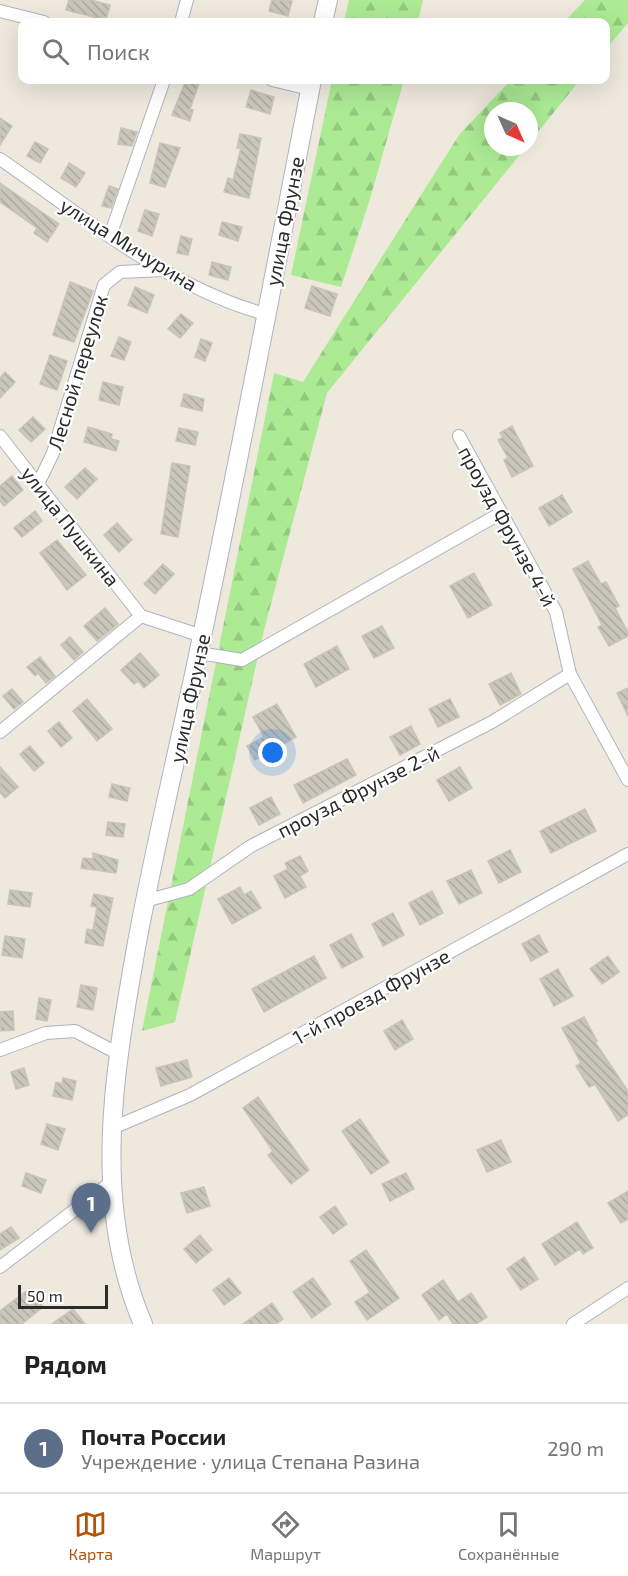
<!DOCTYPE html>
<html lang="ru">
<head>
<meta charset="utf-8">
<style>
	:root { --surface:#fff; --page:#f2f2f2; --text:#222; --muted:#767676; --line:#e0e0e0; --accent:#b45309 }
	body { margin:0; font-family:"Exo 2",sans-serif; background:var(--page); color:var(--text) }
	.compass { position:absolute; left:484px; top:102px; width:54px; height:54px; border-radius:50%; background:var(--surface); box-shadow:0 6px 24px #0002; rotate:135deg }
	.scale { position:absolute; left:18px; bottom:15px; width:90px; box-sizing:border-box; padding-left:6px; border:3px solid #2b2b2b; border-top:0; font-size:16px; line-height:21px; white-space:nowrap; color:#2b2b2b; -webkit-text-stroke:4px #fff; paint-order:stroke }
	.you { position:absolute; left:273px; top:753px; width:21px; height:21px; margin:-15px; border:4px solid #fff; border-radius:50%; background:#1a73e8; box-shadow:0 0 0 9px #1a73e833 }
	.badge { display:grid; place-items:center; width:39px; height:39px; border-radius:50%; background:var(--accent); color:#fff; font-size:20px; font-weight:700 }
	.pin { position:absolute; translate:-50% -50px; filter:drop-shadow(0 2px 3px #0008) }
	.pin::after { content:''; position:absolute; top:32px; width:21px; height:18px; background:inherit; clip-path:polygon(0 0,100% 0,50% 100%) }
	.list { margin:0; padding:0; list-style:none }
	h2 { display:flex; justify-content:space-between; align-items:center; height:78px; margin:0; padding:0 24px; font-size:26px }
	h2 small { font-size:20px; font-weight:400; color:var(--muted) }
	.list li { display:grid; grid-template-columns:39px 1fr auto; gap:18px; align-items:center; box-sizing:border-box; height:90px; padding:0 24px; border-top:2px solid var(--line) }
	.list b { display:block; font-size:22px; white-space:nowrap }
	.list p { margin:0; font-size:20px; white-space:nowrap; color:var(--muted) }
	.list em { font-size:20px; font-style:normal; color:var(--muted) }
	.icon { flex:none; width:33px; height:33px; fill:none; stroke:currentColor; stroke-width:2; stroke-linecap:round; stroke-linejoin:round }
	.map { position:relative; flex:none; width:628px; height:1324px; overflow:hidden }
	.search { position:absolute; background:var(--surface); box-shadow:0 6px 24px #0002; left:18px; right:18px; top:18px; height:66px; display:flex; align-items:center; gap:15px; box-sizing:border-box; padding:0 21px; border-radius:12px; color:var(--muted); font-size:22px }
	.sheet { height:168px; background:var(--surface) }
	nav { display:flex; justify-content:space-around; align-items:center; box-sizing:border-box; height:84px; border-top:2px solid var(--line); background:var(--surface); font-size:16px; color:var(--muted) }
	nav a { display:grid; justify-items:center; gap:3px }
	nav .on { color:var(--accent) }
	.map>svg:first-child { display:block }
	.forest { fill:url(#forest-firs) }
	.building { fill:url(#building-back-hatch); stroke:#cac4b6; stroke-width:1.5 }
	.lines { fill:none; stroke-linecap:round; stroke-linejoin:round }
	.street-casing { stroke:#b1b2c0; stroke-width:14 }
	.secondary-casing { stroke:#b1b2c0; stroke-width:20 }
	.street { stroke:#fff; stroke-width:12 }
	.secondary { stroke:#fff; stroke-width:18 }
	.labels { text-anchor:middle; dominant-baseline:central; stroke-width:4.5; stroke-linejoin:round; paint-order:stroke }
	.street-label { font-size:20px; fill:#2b2b2b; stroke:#fff }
</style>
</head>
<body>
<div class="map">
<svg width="628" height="1324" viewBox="0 0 628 1324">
	<defs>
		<pattern id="forest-firs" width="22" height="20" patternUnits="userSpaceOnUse" patternTransform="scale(1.5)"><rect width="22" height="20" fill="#acea94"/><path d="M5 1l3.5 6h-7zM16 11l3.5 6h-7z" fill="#94c980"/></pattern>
		<pattern id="building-back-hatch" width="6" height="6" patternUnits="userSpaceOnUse" patternTransform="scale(1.5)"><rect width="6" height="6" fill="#c9c6bb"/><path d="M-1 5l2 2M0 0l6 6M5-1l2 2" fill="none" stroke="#adaaa1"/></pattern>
	</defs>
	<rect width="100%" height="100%" fill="#eee8dd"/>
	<g class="forest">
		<polygon points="349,0 423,0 418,22 344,22"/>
		<polygon points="585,0 628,0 628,23 606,49 606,22 564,22"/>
		<polygon points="332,80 404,80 369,202 341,287 291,275"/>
		<polygon points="511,80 580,80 529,143 529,111 493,111 493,147 526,147 327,393 264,630 175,1022 142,1031 274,373 303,382 459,135"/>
	</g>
	<g class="building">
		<polygon points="69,0 91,0 110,5 106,20 66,10"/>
		<polygon points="272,0 292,1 288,16 269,11"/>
		<polygon points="186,80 200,80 190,109 193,110 190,121 172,115"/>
		<polygon points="251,90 274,97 270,114 246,107"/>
		<polygon points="0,118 12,126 0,145"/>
		<polygon points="121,128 137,132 132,146 118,144"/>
		<polygon points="240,134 261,138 249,198 224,192 228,178 233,180 241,148 237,148"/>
		<polygon points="35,142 48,149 40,163 27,156"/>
		<polygon points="160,143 180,148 165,187 150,183"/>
		<polygon points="69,163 85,173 76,187 61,178"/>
		<polygon points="0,183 59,224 47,242 34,233 37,228 0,202"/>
		<polygon points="109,186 118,189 111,208 102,206"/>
		<polygon points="145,210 159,214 152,236 138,231"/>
		<polygon points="222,222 242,227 238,241 219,235"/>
		<polygon points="181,236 192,239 188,255 177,253"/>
		<polygon points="212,262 231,267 228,280 209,275"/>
		<polygon points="70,282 93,291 74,342 53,335"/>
		<polygon points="312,286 337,294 330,316 305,308"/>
		<polygon points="135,287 154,295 147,313 128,305"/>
		<polygon points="181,314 193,323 180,338 168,329"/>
		<polygon points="119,337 131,342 124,360 111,356"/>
		<polygon points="201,339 212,343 205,361 195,357"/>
		<polygon points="50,355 67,361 57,390 40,384"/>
		<polygon points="5,372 15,382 0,398 0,378"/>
		<polygon points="103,382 123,387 119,405 99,400"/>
		<polygon points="184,394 204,399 202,411 181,406"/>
		<polygon points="33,417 45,429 31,442 19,430"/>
		<polygon points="512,426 533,466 512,477 504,460 508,458 498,440 503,437 500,433"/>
		<polygon points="88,427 112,434 111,439 119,441 116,451 84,442"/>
		<polygon points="179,428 198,432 195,445 176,441"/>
		<polygon points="172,463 190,466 178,537 161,534"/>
		<polygon points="85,468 97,479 77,499 65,487"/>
		<polygon points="12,476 23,490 4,506 0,501 0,486"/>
		<polygon points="562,495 572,512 549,526 539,508"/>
		<polygon points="35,511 42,521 22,537 14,528"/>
		<polygon points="117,523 132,540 119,552 104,535"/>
		<polygon points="57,540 86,575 67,590 40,553"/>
		<polygon points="588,561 601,584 606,582 619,606 615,608 628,632 628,636 609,646 598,627 602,625 573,569"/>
		<polygon points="163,564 174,574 155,594 144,584"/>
		<polygon points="474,573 492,605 468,618 450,586"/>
		<polygon points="105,608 118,624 97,641 84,626"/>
		<polygon points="382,626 394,648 374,658 362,636"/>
		<polygon points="70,637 83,652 74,660 61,645"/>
		<polygon points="337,646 349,669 316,687 304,664"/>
		<polygon points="140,653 159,675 144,688 138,681 134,684 121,670"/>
		<polygon points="40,657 55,676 46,683 38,673 35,676 27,667"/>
		<polygon points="511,673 521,694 500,705 489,684"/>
		<polygon points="628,688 628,716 617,693"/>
		<polygon points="12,689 23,702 14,709 3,696"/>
		<polygon points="87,699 112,729 97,741 73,711"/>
		<polygon points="450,699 459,717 438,727 429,709"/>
		<polygon points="277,704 296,737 255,760 247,746 264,737 253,717"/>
		<polygon points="59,722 72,738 61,747 48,731"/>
		<polygon points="411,726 420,744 400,755 390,737"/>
		<polygon points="30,746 44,763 34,771 20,754"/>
		<polygon points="347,759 356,775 303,803 294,785"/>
		<polygon points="0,767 18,787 5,798 0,792"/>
		<polygon points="460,767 472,788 449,801 437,780"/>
		<polygon points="112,784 130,788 127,801 109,797"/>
		<polygon points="271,797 280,814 259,825 250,808"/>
		<polygon points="585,809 596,831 551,853 540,831"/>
		<polygon points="108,822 125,824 123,837 106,835"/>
		<polygon points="510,850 521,872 499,883 488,861"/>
		<polygon points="93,853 118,860 116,873 81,868 83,858 93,859"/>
		<polygon points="300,856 308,871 300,876 306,887 285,898 274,876 288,869 285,863"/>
		<polygon points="471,870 482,893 459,904 447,881"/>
		<polygon points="240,887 244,895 251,891 261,908 232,924 218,899"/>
		<polygon points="10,890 32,893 30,907 8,904"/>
		<polygon points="432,891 443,913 420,925 409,903"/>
		<polygon points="94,894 113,898 103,946 85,943 87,929 93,930 97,907 91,906"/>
		<polygon points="393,913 404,935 383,946 372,924"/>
		<polygon points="351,934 363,957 342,968 330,945"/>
		<polygon points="539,935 548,952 531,961 522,944"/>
		<polygon points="5,936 25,939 22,958 2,955"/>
		<polygon points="314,956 326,978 264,1012 252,989"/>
		<polygon points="608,956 619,972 602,984 590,969"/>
		<polygon points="558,969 573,996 554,1006 540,979"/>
		<polygon points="81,985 97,988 93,1010 77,1007"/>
		<polygon points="39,998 51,1000 47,1021 36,1019"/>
		<polygon points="13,1011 14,1030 1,1031 0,1012"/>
		<polygon points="584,1017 597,1041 595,1042 628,1091 628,1115 618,1121 595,1084 589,1087 576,1066 581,1063 562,1028"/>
		<polygon points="402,1020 413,1039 395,1050 384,1031"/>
		<polygon points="187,1060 192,1077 161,1086 156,1068"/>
		<polygon points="24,1068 29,1085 16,1089 11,1072"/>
		<polygon points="63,1078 76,1081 72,1100 53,1096 56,1082 62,1084"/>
		<polygon points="258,1097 309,1170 291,1184 268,1155 273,1151 243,1108"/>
		<polygon points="360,1119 389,1162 371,1174 342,1131"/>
		<polygon points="47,1124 65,1129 58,1150 41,1144"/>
		<polygon points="501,1140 511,1162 487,1172 477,1150"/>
		<polygon points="26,1173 46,1180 41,1193 22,1186"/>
		<polygon points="406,1173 414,1189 390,1201 382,1184"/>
		<polygon points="204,1187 210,1206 187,1213 181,1193"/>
		<polygon points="628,1191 628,1219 621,1223 608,1203"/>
		<polygon points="335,1206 347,1224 333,1234 320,1217"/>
		<polygon points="577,1222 593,1248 583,1254 580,1249 555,1265 542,1244"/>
		<polygon points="11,1227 19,1238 0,1250 0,1234"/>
		<polygon points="200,1235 212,1250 196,1263 184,1249"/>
		<polygon points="366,1250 399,1298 367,1320 355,1302 370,1292 350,1261"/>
		<polygon points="524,1257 538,1279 521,1290 507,1269"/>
		<polygon points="229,1278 241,1293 224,1305 213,1290"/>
		<polygon points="313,1278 331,1304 312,1318 293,1292"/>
		<polygon points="443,1280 458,1302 471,1293 487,1317 476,1324 453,1324 447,1314 439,1320 422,1295"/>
		<polygon points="29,1289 43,1307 22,1324 0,1324 0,1311"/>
		<polygon points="272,1303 283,1319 276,1324 243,1324"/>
		<polygon points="73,1309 85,1324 52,1324"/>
	</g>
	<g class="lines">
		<g class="street-casing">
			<g id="street">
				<polyline points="0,11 44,22"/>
				<polyline points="181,22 187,0"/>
				<polyline points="272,80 310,89"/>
				<path d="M 0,159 C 84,217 165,286 265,314"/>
				<polyline points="110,236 164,80"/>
				<polyline points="0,436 141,616"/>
				<polyline points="459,436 556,612 570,674 628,780"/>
				<polyline points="38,484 53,453 104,285 120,272 163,270"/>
				<polyline points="141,616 202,636"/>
				<polyline points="199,653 242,660 501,513"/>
				<polyline points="0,732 141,616"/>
				<polyline points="145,901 189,889 251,846 492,722 570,674"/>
				<polyline points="0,1050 46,1033 75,1031 117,1053"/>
				<polyline points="110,1129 190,1095 628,854"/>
				<polyline points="0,1267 110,1183"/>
				<polyline points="573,1324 628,1288"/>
			</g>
		</g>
		<g class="secondary-casing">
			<g id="secondary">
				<polyline points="323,22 328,0"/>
				<path d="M 143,1324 C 91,1202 114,1073 136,948 C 155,843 181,740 202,636 C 241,451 276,265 312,80"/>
			</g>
		</g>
		<use href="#street" class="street"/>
		<use href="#secondary" class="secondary"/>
	</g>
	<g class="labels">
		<g class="street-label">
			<text transform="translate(284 221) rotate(-79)">улица Фрунзе</text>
			<text transform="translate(129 244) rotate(32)">улица Мичурина</text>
			<text transform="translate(77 372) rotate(-73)">Лесной переулок</text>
			<text transform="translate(71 526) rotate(52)">улица Пушкина</text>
			<text transform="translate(508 526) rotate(61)">проузд Фрунзе 4-й</text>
			<text transform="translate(189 698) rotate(-78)">улица Фрунзе</text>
			<text transform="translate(358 791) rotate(-27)">проузд Фрунзе 2-й</text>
			<text transform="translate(371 996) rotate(-29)">1-й проезд Фрунзе</text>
		</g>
	</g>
</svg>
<svg class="compass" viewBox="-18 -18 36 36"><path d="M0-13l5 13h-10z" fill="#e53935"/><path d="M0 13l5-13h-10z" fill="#767676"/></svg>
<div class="scale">50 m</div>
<div class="you"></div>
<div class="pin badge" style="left:91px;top:1233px;background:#5c6f8a">1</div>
<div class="search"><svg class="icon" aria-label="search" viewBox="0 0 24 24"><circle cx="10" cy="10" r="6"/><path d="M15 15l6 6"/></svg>Поиск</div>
</div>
<section class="sheet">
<h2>Рядом<small></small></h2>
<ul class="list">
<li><span class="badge" style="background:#5c6f8a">1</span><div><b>Почта России</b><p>Учреждение · улица Степана Разина</p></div><em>290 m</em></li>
</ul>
</section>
<nav>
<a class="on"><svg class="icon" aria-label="map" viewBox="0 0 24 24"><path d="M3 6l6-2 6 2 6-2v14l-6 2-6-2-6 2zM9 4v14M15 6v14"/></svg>Карта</a>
<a><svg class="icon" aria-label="directions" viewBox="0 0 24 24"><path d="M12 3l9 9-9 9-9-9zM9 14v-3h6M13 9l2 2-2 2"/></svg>Маршрут</a>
<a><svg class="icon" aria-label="saved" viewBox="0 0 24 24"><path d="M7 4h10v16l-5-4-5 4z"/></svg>Сохранённые</a>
</nav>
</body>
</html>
